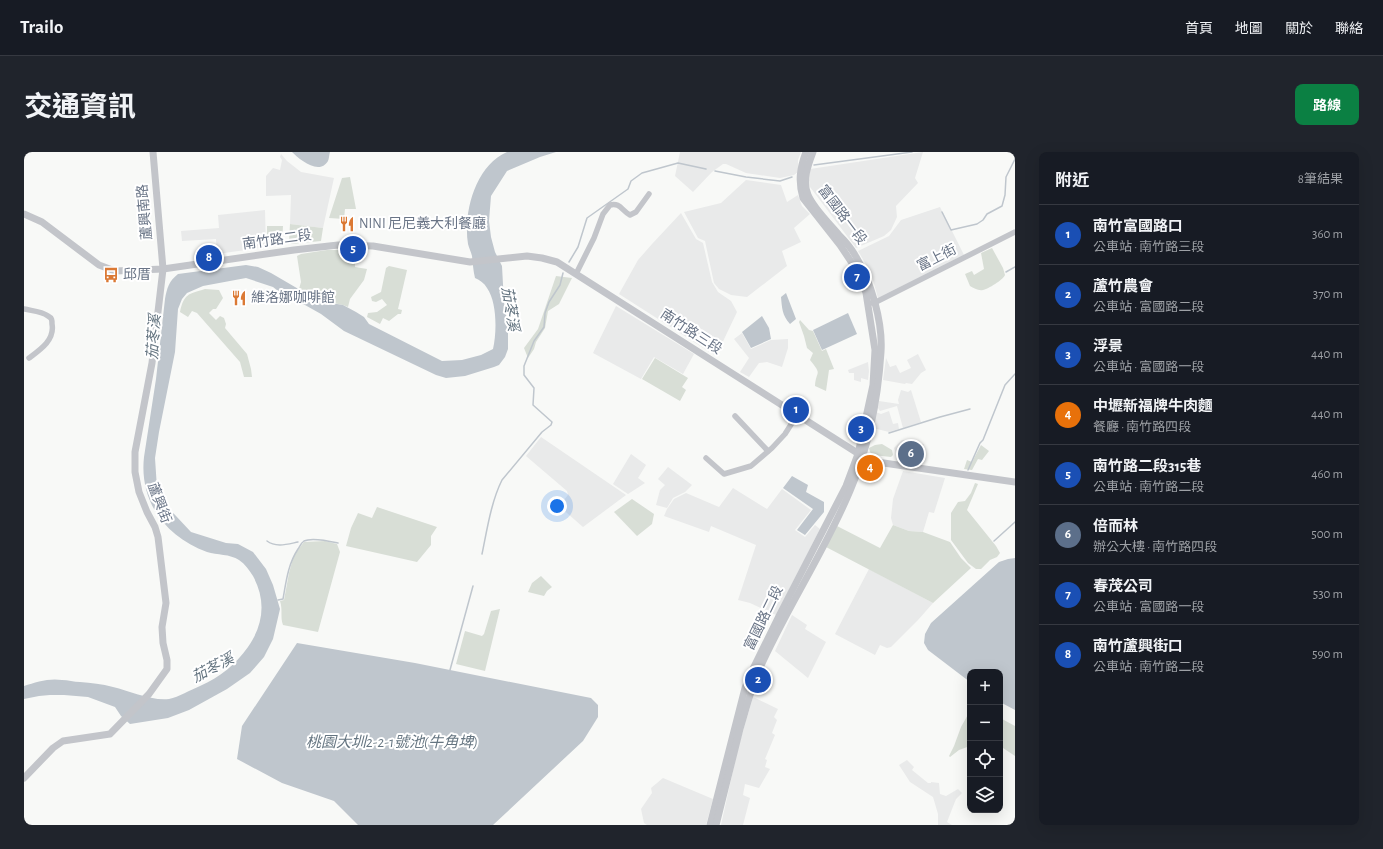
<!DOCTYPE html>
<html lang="zh-TW">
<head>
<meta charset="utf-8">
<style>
	:root { --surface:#171b24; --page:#20242c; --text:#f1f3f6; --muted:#9ea1a6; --line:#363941; --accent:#0b8043 }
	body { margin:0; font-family:"Alegreya Sans","Noto Sans TC",sans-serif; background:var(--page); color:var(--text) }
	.controls { position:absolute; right:12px; bottom:12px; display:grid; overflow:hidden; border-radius:8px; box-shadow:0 4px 16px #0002 }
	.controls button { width:36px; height:36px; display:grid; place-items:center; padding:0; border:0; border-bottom:1px solid var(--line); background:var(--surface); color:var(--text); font:20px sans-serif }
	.you { position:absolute; left:533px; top:354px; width:14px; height:14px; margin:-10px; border:3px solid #fff; border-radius:50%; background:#1a73e8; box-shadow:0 0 0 6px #1a73e833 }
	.badge { display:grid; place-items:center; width:26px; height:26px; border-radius:50%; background:var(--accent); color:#fff; font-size:13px; font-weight:700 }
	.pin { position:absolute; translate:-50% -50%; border:2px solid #fff; box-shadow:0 1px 4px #0006 }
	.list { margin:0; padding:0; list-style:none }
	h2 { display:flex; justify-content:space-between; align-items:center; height:52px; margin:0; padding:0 16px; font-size:17px }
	h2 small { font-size:13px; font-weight:400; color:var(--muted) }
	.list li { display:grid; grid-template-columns:26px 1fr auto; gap:12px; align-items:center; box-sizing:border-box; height:60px; padding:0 16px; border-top:1px solid var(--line) }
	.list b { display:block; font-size:15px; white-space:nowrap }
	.list p { margin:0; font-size:13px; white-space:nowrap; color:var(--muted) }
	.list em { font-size:13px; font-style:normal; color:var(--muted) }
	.icon { flex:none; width:22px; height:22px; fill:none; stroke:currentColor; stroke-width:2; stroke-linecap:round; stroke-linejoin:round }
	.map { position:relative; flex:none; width:991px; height:673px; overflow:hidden; border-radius:8px }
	header { display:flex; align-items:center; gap:24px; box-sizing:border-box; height:56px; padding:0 20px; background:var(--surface); border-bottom:1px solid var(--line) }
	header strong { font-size:19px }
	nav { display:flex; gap:22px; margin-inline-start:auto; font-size:14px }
	.intro { display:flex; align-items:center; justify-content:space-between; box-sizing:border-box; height:96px; padding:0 24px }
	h1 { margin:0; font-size:28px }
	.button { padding:10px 18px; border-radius:8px; background:var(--accent); color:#fff; font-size:14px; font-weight:700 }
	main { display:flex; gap:24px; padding:0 24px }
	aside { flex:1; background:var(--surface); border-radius:8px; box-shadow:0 4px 16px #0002 }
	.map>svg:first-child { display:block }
	.built { fill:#e9eaea }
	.green { fill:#d8ded6 }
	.water { fill:#bfc6cd }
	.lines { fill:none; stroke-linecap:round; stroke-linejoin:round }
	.stream { stroke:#bfc6cd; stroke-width:1.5 }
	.minor { stroke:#c3c5ca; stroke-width:5.5 }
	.tertiary { stroke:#c3c5ca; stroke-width:7 }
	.labels { text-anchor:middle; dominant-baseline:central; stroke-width:4; stroke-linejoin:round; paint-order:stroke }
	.street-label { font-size:14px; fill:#697486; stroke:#fff }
	.poi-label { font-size:14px; fill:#697486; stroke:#fff; text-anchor:start }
	.water-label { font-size:15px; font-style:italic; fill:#657581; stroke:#fff }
</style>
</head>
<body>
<header>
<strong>Trailo</strong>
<nav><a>首頁</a><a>地圖</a><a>關於</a><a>聯絡</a></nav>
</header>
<div class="intro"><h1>交通資訊</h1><a class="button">路線</a></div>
<main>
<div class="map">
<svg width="991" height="673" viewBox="0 0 991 673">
	<rect width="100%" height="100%" fill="#f8f9f7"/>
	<g class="built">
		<polygon points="656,0 777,0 774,8 774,20 770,23 756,26 722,21 702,12 699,12 688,20 669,40 651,24"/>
		<polygon points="899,0 891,26 894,31 872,54 873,65 867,78 860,84 832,96 786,35 785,29 786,17"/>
		<polygon points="257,2 263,9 277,20 310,26 299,76 266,72 267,43 242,44 242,24 249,16 256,18 258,8 256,5"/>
		<polygon points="722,28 757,33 763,50 774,43 778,54 786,62 770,76 777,90 758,99 763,114 723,145 707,143 695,137 690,131 681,89 674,86 660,60 697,51"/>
		<polygon points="916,55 940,103 854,146 847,121 834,99 865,84 877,68"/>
		<polygon points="241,58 242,95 193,102 192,87 158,89 157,79 195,76 194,63"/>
		<polygon points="657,61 672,87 679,91 688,130 694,140 707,149 713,160 692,204 595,142 614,108 628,92"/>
		<polygon points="592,154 670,202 659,222 630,205 617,227 569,201"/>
		<polygon points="718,181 727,197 747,188 764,187 764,196 758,215 743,210 735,211 725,225 716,220 725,206 710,187"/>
		<polygon points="894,202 902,218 897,221 888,232 882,231 881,232 859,228 862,206 866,215 872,213 876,221 887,216 883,208"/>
		<polygon points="844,210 845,219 844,228 837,226 837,230 830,228 830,221 825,221 824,218"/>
		<polygon points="877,238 884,240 887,238 897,270 879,276 873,254 856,259 854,256 855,249 875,252 874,248"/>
		<polygon points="865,259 869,272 874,271 875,277 865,280 849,276 852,260 857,262"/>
		<polygon points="517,285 602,343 559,375 535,354 544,343 543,339 502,304"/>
		<polygon points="878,288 900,292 898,310 874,306 870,296"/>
		<polygon points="607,302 622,313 614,326 621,331 604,342 589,332"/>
		<polygon points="644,315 668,333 661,340 649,346 643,356 632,353 636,338 641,333 634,327"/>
		<polygon points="879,319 921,326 910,361 905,360 899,380 885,379 869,373 867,366 869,347"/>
		<polygon points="709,336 743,357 758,337 787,358 771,378 781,385 791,373 796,377 752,463 726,451 714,448 732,393 687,374 685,380 640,364 643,357 650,347 662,341 695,355"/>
		<polygon points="845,417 909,451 894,468 867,495 863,496 856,493 851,503 811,482"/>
		<polygon points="768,463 783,473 781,477 802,490 784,526 751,499"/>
		<polygon points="729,545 754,557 750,565 753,568 748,581 751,583 741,607 743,608 741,615 746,617 735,636 721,632 719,643 726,646 719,673 697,673 714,596"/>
		<polygon points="883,608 890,615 888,618 904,631 907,631 907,630 915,631 916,642 922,644 934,637 938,641 932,647 923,670 928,673 914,673 914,662 909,645 886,630 875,613"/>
		<polygon points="639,626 689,647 682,673 623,673 620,671 617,657 628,641 627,636"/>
	</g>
	<g class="green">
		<polygon points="326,25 332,57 321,57 320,67 305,66 318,26"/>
		<polygon points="266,72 299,76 297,89 267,92 265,89"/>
		<polygon points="243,74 259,74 258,93 243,95"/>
		<path d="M 968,96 L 979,116 L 981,123 C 979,128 964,137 959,138 C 954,139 950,136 946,134 L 941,122 L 948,119 L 950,123 L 960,117 L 957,101 Z"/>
		<polygon points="303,98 331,98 331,115 343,117 340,128 326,147 324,155 319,153 294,148 275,137 277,130 273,104 277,102"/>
		<polygon points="365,114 383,118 374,157 378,158 377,162 374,162 365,169 359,166 356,172 343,165 344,161 353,160 363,153 358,147 352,150 348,149 347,145 357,140 362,116"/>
		<polygon points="532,124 548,126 535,152 524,159 521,176 512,190 510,197 504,206 500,196 514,177"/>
		<path d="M 181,137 L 195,138 L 199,146 L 192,157 L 189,157 L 185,161 L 192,168 L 196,164 L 200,166 L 202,172 L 201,176 L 223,202 L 227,217 L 228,225 L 220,225 L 216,210 L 173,161 L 168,159 L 164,165 L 156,160 C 160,142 164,142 181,137 Z"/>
		<path d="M 776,168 L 785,178 L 789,179 L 798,199 L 802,197 L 810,217 L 805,218 L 802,239 L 791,234 C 792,218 799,224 786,208 L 789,201 L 783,196 L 780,184 L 775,170 Z"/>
		<polygon points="631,206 664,226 658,235 662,238 656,249 618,227"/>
		<polygon points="858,292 868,298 869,303 867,305 849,303 846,300 845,296 851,293"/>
		<polygon points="957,293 965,299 958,308 954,307 948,318 940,317 943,308 948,310"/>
		<polygon points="951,331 954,332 943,358 972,394 976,401 973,405 966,408 957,417 952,417 944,411 927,388 927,361 934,350 941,349 947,341"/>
		<polygon points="608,347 630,362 628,372 613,384 590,360"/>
		<polygon points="353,355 413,375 407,384 407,393 393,410 322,394 327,376 334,361 348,366"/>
		<polygon points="869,373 885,379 899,380 926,390 937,406 947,416 909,451 802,395 813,374 856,396"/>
		<path d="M 301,389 L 313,392 L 316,400 L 294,480 L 259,473 C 256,465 259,458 256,449 L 260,448 L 265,421 L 270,403 L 280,390 Z"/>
		<polygon points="517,424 528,435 523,439 520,444 504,440 508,431"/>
		<polygon points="476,457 461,519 432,512 441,479 458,484 460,482 467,459"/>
		<polygon points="946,559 946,594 935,598 926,605 925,604 930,594 937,575"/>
		<polygon points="978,567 991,574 991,604 976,594 976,571"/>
	</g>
	<g class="water">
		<path d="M 268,0 L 306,0 C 305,3 305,7 304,9 C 295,24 275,7 268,0 Z"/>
		<path d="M 483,0 L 532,0 L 516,5 L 483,19 L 467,44 L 465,69 L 467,85 L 471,100 L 478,114 L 480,151 L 484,174 L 484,197 L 481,205 L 475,213 L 470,215 L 441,224 L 422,226 L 412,223 L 320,179 L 297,162 L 281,153 L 266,148 L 249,135 L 222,126 L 179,134 L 163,141 L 158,147 L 154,157 L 151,200 L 135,280 L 131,306 L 133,336 L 137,348 L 167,380 L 202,391 L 214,392 L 229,400 L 242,417 L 249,433 L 256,457 L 249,487 L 240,505 L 226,521 L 203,537 L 165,558 L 144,566 L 106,572 L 97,564 L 91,555 L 64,545 L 40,543 L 26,543 L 15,544 L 0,547 L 0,534 C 12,530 25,526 38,528 C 44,528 50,530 56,530 C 67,531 78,532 89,535 C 106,539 127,549 145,547 C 155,545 166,538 176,534 C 196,525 211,513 224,495 C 240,472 242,448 229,424 C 225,418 221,412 215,408 C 206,402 193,403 183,400 C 142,385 115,350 120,305 L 132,227 L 141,147 C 143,136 145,129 154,122 L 222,113 L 234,115 L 247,121 L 295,149 L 319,153 L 332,160 L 340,165 L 345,172 L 418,209 L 438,208 L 457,203 L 469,197 C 473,180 473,150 463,136 C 460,131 456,128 451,126 C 449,118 449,112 448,104 C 447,100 445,96 444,92 C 439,61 451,14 483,0 Z"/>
		<path d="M 762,141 L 772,167 L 766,172 C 758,163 758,156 757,145 Z"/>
		<polygon points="824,161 833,182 798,198 789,178"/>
		<polygon points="738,164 745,176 747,187 727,196 718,180"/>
		<polygon points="768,324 784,333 782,340 800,350 800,360 781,383 773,378 789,357 759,336"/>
		<polygon points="991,406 991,558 976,550 976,520 946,520 946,530 904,498 900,491 901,482 907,471 975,410 984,407"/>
		<polygon points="273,491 391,511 567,546 574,553 574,565 559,589 469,673 334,673 310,649 258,631 213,607 218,574"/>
	</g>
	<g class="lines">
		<g class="stream">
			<polyline points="790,13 888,0"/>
			<polyline points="691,19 722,25 756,29 768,25"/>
			<polyline points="918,60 927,78 953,72 959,68 963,62 978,54 981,43 982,25 991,7"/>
			<polyline points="545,110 554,95 563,66 604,37 607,29 618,21 654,11 682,17"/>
			<polyline points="982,120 991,115"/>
			<polyline points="865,281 916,265 946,257"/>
			<polyline points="944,318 956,291 959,288 981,233 991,222"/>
			<path d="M 243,389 C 252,396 264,392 274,390"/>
			<polyline points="970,389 991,370"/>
			<path d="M 458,402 C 463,378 467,350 478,328 L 518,280 L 527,273 L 528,270 L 509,253 L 510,236 L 500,223 L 500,214 L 510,189 L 520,175 L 521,161 L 525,150 L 536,133 L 539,121"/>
			<path d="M 254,448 L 259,447 C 262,430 264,412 274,397 C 276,394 277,391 280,389 C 288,385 305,389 314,391"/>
			<polyline points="426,518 449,434"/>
		</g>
		<g class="minor">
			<path d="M 552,122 L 570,86 L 579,62 L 586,53 C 596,50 598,59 606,63 L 612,60 L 625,42"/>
			<polyline points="848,151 852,150 991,80"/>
			<path d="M 0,157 C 8,159 17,159 24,164 C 28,166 28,168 28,172 C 31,188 16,198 5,206"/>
			<polyline points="711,264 744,299"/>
			<polyline points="682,306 700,322 727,314 748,296 761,282 773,263"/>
		</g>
		<g class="tertiary">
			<polyline points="0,62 18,70 75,113 91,119 139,117 270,98 314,93 349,94 446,110 503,104 518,106 533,110 846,309 991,330"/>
			<polyline points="0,626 29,596 39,589 86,582 125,542 143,517 143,508 139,491 138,475 142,451 134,385 131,375 123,360 115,340 111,320 111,300 128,211 139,117 129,0"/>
			<path d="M 686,673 L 721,536 L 726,523 L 755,464 L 822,334 L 834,302 L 849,233 L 851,198 L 842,141 L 836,123 L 816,93 L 779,46 C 774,29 776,16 782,0"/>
			<path d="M 692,673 C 700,641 708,609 716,577 C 722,557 727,537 735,518 C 762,457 800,401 826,339 C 844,297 854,246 857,200 C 859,170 847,129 831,103 C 827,96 821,89 815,83 C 805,71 790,57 784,43 C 778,29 784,13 789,0"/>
		</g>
	</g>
	<defs>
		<g id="restaurant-bare" transform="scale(1.2)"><path d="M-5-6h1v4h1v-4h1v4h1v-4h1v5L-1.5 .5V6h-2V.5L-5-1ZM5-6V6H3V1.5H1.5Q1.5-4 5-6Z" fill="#db7934" stroke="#fff" stroke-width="2.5" paint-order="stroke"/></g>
		<g id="bus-bare" transform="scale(1.2)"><path d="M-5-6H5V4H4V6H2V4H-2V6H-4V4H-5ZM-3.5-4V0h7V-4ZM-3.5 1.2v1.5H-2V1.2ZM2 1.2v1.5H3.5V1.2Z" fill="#db7934" stroke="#fff" stroke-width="2.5" paint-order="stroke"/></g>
	</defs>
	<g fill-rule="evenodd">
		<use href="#restaurant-bare" x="323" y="72"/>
		<use href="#bus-bare" x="87" y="123"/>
		<use href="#restaurant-bare" x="215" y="146"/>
	</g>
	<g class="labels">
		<g class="street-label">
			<text transform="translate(121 60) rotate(-95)">蘆興南路</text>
			<text transform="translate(818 63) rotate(53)">富國路一段</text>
			<text transform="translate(253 88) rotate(-8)">南竹路二段</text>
			<text transform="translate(913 106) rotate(-27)">富上街</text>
			<text transform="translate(667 180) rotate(33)">南竹路三段</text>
			<text transform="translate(135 351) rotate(69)">蘆興街</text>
			<text transform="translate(740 466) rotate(-64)">富國路二段</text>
		</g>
		<g class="poi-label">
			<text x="335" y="72">NINI 尼尼義大利餐廳</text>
			<text x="99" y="123">邱厝</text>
			<text x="227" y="146">維洛娜咖啡館</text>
		</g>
		<g class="water-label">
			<text transform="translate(486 157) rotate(81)">茄苳溪</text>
			<text transform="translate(130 185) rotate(-86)">茄苳溪</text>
			<text transform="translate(189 516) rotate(-28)">茄苳溪</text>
			<text x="368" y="590">桃園大圳2-2-1號池(牛角埤)</text>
		</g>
	</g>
</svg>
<div class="controls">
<button>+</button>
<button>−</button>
<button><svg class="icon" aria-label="locate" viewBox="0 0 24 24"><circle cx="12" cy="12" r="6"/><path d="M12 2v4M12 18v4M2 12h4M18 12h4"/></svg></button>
<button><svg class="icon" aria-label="layers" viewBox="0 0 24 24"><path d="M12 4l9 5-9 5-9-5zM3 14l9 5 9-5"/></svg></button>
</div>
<div class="you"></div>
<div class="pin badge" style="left:772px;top:258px;background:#1a4fb4">1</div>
<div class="pin badge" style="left:734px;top:528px;background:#1a4fb4">2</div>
<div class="pin badge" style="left:837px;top:277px;background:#1a4fb4">3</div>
<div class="pin badge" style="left:846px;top:316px;background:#e8710a">4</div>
<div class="pin badge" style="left:329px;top:97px;background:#1a4fb4">5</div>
<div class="pin badge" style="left:887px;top:302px;background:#5c6f8a">6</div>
<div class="pin badge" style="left:833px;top:125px;background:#1a4fb4">7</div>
<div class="pin badge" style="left:185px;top:106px;background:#1a4fb4">8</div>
</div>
<aside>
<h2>附近<small>8筆結果</small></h2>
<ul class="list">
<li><span class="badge" style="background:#1a4fb4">1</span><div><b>南竹富國路口</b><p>公車站 · 南竹路三段</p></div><em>360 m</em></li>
<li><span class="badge" style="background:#1a4fb4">2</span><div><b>蘆竹農會</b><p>公車站 · 富國路二段</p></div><em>370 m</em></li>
<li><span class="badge" style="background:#1a4fb4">3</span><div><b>浮景</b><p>公車站 · 富國路一段</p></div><em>440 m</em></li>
<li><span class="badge" style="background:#e8710a">4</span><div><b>中壢新福牌牛肉麵</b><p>餐廳 · 南竹路四段</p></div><em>440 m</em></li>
<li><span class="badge" style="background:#1a4fb4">5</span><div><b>南竹路二段315巷</b><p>公車站 · 南竹路二段</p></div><em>460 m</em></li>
<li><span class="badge" style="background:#5c6f8a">6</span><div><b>倍而林</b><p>辦公大樓 · 南竹路四段</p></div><em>500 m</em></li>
<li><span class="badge" style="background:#1a4fb4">7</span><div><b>春茂公司</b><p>公車站 · 富國路一段</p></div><em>530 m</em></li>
<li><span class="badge" style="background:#1a4fb4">8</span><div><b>南竹蘆興街口</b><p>公車站 · 南竹路二段</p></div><em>590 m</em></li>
</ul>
</aside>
</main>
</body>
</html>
